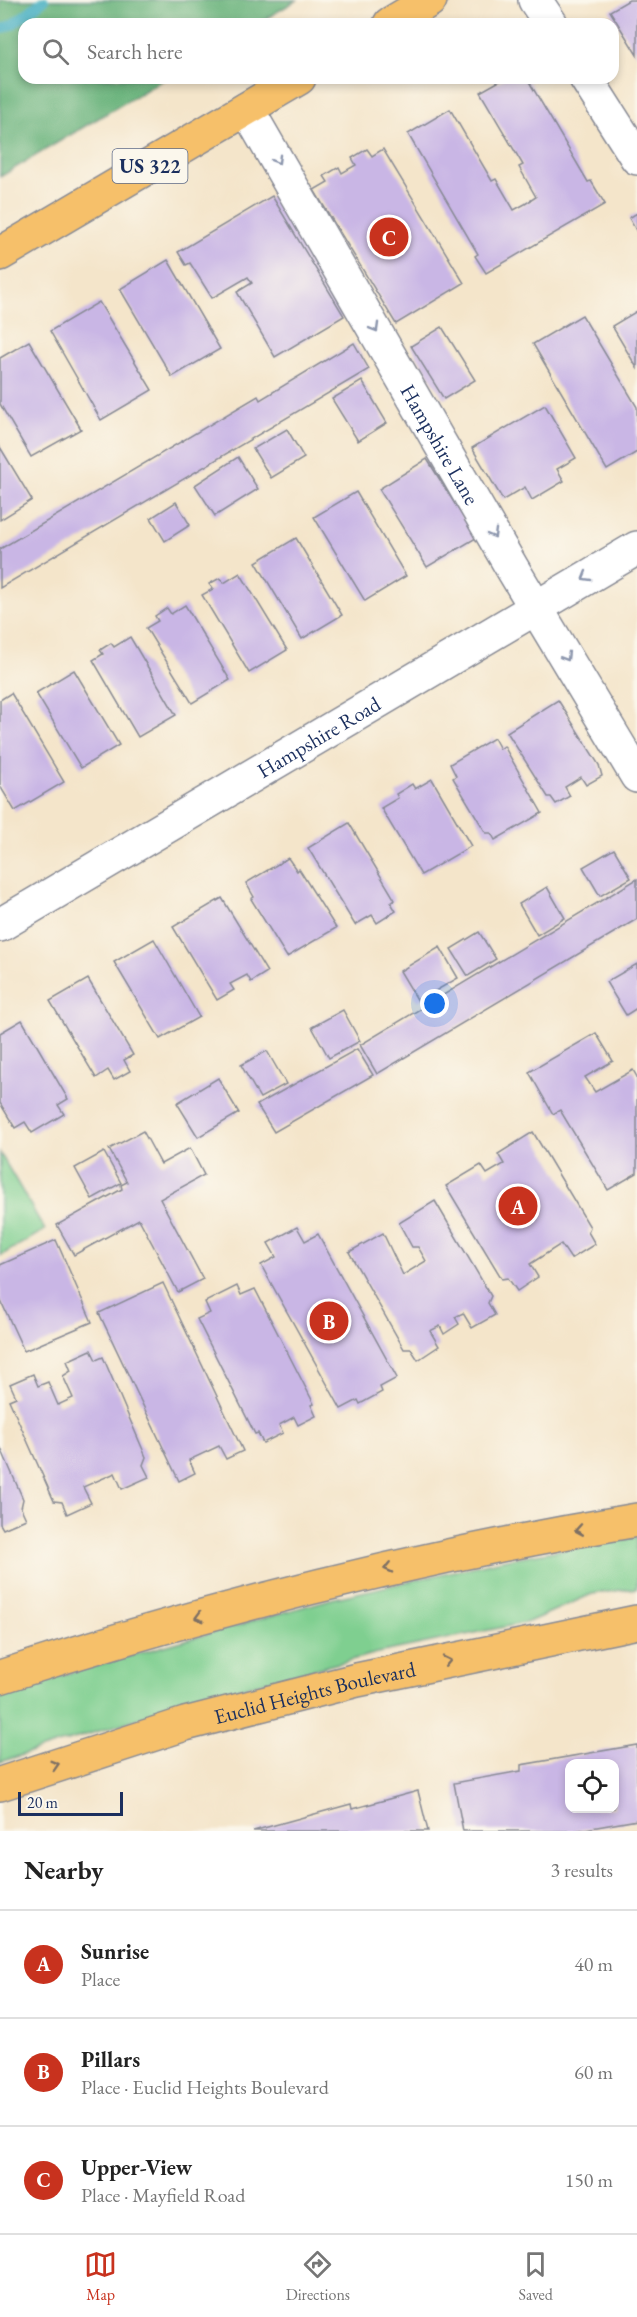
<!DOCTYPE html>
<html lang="en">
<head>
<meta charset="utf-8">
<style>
	:root { --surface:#fff; --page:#f6f6f6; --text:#222; --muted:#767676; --line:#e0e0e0; --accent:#c8321e }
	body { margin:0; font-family:"EB Garamond",serif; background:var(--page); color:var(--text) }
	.controls { position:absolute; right:18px; bottom:18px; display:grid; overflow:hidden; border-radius:12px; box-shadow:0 3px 9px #0003 }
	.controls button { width:54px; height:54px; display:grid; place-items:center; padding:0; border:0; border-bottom:2px solid var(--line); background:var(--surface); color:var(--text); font:30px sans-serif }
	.scale { position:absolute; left:18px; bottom:15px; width:105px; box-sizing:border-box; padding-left:6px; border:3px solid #1b2f5e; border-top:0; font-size:16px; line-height:21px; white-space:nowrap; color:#1b2f5e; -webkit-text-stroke:4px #fbf7ec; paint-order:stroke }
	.you { position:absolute; left:435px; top:1004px; width:21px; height:21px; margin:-15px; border:4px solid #fff; border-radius:50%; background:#1a73e8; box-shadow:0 0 0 9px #1a73e833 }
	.badge { display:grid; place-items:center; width:39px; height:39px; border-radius:50%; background:var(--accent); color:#fff; font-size:20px; font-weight:700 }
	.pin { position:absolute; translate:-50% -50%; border:3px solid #fff; box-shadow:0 2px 6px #0006 }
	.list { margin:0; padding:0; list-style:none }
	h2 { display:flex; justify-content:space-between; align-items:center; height:78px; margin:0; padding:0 24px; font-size:26px }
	h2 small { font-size:20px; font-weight:400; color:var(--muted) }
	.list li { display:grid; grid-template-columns:39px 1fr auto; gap:18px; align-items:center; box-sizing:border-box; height:108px; padding:0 24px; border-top:2px solid var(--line) }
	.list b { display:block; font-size:22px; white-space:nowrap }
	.list p { margin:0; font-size:20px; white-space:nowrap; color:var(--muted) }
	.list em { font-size:20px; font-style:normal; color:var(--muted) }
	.icon { flex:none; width:33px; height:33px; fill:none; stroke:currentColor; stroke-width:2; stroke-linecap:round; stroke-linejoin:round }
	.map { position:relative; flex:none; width:637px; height:1831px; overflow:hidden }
	.search { position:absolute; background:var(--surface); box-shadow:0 3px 9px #0003; left:18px; right:18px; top:18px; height:66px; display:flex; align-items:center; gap:15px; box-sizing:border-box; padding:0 21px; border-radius:18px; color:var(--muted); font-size:22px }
	.sheet { height:402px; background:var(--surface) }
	nav { display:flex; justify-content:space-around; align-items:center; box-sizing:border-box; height:84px; border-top:2px solid var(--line); background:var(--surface); font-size:16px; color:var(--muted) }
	nav a { display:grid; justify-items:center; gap:3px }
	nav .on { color:var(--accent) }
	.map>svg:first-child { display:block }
	.green { fill:#7fcf90; stroke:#4d7f77; stroke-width:1.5 }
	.forest { fill:#67b27a; stroke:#41706c; stroke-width:1.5 }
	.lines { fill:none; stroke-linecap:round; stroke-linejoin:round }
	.stream { stroke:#42adc1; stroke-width:10 }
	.building { fill:#c9b6e5; fill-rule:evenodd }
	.minor-casing { stroke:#888a94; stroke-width:36 }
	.major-casing { stroke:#888a94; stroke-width:36 }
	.minor { stroke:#fff; stroke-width:33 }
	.major { stroke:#f6c06b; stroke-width:33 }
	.oneway { stroke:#8d97ae }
	.oneway2 { stroke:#7e7064 }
	.labels { text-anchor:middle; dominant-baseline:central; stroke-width:4.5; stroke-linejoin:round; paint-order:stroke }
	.shield { fill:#fbf7ec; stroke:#5e6b89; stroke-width:1.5 }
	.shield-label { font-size:20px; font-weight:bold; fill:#1b2f5e }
	.street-label { font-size:21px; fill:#1b2f5e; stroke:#fbf7ec }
</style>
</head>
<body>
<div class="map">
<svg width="637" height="1831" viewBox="0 0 637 1831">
	<rect width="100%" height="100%" fill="#fbf7ec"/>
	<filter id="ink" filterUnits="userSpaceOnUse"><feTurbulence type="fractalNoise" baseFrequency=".0167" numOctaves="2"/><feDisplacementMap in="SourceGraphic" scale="12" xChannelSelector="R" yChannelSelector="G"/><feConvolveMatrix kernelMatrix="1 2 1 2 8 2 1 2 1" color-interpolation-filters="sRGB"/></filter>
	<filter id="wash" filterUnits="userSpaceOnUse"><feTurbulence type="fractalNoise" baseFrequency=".008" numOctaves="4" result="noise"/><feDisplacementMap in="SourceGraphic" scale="24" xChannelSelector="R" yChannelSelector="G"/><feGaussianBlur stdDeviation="1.35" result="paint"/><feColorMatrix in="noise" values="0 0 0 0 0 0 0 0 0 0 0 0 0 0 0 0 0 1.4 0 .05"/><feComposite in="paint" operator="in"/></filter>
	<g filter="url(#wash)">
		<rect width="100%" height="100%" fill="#f4e5ca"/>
		<g class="green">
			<polygon points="0,1153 45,1230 0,1256"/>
			<polygon points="637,1537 637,1588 592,1594 528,1622 378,1653 214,1695 0,1762 0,1694 12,1689 331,1599 507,1559"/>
		</g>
		<polygon class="forest" points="0,0 297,0 257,24 24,24 24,78 166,78 0,177"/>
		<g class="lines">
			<polyline class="stream" points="0,30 13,24 44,0"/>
		</g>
		<g id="blocks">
			<g class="building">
				<polygon points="629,0 637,0 637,55 610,11"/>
				<polygon points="505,78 527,78 588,182 591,181 605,204 486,273 475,256 478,254 408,134 450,109 492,181 496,179 514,210 525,204 536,197 519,167 523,165 480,92"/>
				<polygon points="367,149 372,156 383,149 464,283 396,324 314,190 328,182 324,176 339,167 342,173 356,165 352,158"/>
				<polygon points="272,196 344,316 275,357 237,292 252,283 248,277 212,298 190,263 186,265 178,252"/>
				<polygon points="637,213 637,232 629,218"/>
				<polygon points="168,260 220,349 172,377 120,289"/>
				<polygon points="99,302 152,390 101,420 50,331"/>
				<polygon points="637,311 637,368 612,326"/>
				<polygon points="582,315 637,407 637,452 607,470 533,344"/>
				<polygon points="442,327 475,380 444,399 411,346"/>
				<polygon points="29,341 81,429 31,457 0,404 0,358"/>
				<polygon points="354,343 369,369 0,588 0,549 258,396 260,400"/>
				<polygon points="362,381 387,423 358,441 332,399"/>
				<polygon points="545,405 576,458 557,469 564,481 532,500 525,487 503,500 472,448"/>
				<polygon points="287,429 304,458 271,478 253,449"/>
				<polygon points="0,447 32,500 0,520"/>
				<polygon points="238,457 258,489 215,516 195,485"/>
				<polygon points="427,459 476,538 427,567 379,489"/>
				<polygon points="356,492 406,576 365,601 314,517"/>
				<polygon points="176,502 190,525 165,541 151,518"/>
				<polygon points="296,538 342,615 302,639 256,562"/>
				<polygon points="240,573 287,650 249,673 202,595 213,589 209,584 220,578 224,583"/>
				<polygon points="185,605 230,680 192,703 146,628 158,621 155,616 167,608 171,614"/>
				<polygon points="130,637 176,715 138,737 93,660 103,654 100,650 111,643 114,647"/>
				<polygon points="74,670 119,745 81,768 36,693"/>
				<polygon points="11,693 64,782 15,811 0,786 0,700"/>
				<polygon points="558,700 599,765 602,776 586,785 581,777 565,787 570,796 556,804 551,797 548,797 507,732"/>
				<polygon points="494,738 500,749 504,746 542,813 495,840 491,833 486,833 453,778 456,776 450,764"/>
				<polygon points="432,779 471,846 421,875 381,808 398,798 396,794 412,784 415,789"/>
				<polygon points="349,823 395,900 391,903 396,911 377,923 372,915 355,925 308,848"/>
				<polygon points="614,849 631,878 600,896 583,867"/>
				<polygon points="288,858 297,871 299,869 336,928 287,957 251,899 254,897 246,883"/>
				<polygon points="637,879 637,919 377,1074 360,1045"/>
				<polygon points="547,887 565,918 537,935 519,904"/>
				<polygon points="222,898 267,972 251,982 247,975 230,984 234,990 217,1000 173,927"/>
				<polygon points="479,932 496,959 468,976 451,949"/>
				<polygon points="154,939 199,1017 160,1039 114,962"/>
				<polygon points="440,947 458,978 418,1001 400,971"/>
				<polygon points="637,964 637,1008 626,1015 606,982"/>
				<polygon points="88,979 133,1055 124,1060 130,1071 114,1080 108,1070 96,1078 50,1001"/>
				<polygon points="343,1010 360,1041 329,1058 312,1027"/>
				<polygon points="22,1020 68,1099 58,1105 64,1114 32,1133 25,1122 15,1128 0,1103 0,1033"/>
				<polygon points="596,1033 613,1061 585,1077 595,1092 633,1070 637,1077 637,1173 608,1190 560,1110 553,1114 529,1072"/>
				<polygon points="357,1049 373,1075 274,1132 257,1105"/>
				<polygon points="267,1051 286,1084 260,1098 241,1065"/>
				<polygon points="218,1078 239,1113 198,1137 177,1103"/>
				<polygon points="143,1131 161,1164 190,1148 204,1175 160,1199 203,1279 178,1292 139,1219 74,1255 57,1225 122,1189 121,1185 127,1182 109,1149"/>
				<polygon points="533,1132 590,1227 588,1232 595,1244 571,1259 561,1244 530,1264 538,1277 517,1291 508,1278 502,1279 446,1186 481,1165 487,1174 504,1164 498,1154"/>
				<polygon points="104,1152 121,1183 92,1199 75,1168"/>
				<polygon points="435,1201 491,1296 488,1303 495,1315 472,1328 463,1313 455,1317 459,1324 444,1334 440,1326 430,1331 439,1346 418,1360 411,1349 404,1349 349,1252 383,1233 403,1275 426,1261 418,1247 412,1247 399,1223"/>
				<polygon points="297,1227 305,1241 318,1234 397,1378 380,1387 382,1392 360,1404 358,1400 341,1409 261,1265 276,1257 268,1243"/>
				<polygon points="56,1240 92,1322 24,1351 0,1299 0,1265"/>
				<polygon points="163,1283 243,1451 226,1459 219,1446 189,1460 195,1473 179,1481 99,1313"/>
				<polygon points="237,1286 241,1295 255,1289 314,1404 311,1405 316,1416 298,1425 294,1417 279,1425 283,1433 263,1443 258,1433 255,1434 197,1319 210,1313 205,1302"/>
				<polygon points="91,1350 96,1360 103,1357 146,1457 143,1465 149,1477 122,1489 115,1473 83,1487 91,1503 67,1514 62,1502 54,1501 9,1400 16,1397 10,1384 33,1374 38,1386 48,1382 58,1405 73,1398 63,1376 71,1371 67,1361"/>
				<polygon points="0,1446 23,1499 21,1508 26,1519 3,1529 0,1524"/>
				<path d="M 637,1745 L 637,1820 L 574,1831 L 463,1831 L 454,1783 L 521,1771 L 521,1765 ZM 570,1764 L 614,1764 L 614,1808 L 570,1808 Z"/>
				<polygon points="418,1791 428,1831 253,1831 351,1804 352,1809"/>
			</g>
		</g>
	</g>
	<g filter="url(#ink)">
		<use href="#blocks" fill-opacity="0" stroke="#888a94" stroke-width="1.5"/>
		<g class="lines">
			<g class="minor-casing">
				<g id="minor">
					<polyline points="535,0 551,24"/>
					<polyline points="586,78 637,158"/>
					<path id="s1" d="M 247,109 L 512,568 L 637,776"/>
					<path id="s2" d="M 0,925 L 637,548"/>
				</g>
			</g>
			<g class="major-casing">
				<g id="major">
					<polyline points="390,24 430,0"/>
					<polyline points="0,254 299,78"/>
					<path d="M 0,1677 C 209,1609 420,1556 637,1520"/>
					<path id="s3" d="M 0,1784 L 185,1724 L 357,1680 L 637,1622"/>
				</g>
			</g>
			<use href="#minor" class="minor"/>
			<use href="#major" class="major"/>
		</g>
		<defs><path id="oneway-chevron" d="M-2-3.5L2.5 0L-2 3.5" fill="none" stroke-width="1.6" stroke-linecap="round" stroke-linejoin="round" transform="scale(1.5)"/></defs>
		<g class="oneway">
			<use href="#oneway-chevron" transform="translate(277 160) rotate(60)"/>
			<use href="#oneway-chevron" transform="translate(375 328) rotate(60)"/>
			<use href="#oneway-chevron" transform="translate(493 534) rotate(60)"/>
			<use href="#oneway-chevron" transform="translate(586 577) rotate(150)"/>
			<use href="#oneway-chevron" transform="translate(566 657) rotate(59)"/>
		</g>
		<g class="oneway2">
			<use href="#oneway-chevron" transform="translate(579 1530) rotate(170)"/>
			<use href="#oneway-chevron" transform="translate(388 1568) rotate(167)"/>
			<use href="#oneway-chevron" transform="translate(199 1617) rotate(164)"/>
			<use href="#oneway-chevron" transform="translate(447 1661) rotate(-12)"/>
			<use href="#oneway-chevron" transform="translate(55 1765) rotate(-17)"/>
		</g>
	</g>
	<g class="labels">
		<rect class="shield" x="112.5" y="149" width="75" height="34" rx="4.5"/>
		<g class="shield-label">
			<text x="150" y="166">US 322</text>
		</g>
		<g class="street-label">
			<text stroke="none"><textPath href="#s1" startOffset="387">Hampshire Lane</textPath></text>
			<text stroke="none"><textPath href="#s2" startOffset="370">Hampshire Road</textPath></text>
			<text stroke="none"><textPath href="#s3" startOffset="328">Euclid Heights Boulevard</textPath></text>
		</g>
	</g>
</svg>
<div class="controls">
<button><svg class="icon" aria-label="locate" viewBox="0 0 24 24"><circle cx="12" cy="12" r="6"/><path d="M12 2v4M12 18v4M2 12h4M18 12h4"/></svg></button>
</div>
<div class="scale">20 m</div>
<div class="you"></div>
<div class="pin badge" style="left:518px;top:1206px">A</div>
<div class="pin badge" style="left:329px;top:1321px">B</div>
<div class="pin badge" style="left:389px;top:237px">C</div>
<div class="search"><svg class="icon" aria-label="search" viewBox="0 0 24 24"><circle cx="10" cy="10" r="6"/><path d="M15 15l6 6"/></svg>Search here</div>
</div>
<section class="sheet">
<h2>Nearby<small>3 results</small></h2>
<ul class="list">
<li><span class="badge">A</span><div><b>Sunrise</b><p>Place</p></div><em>40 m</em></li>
<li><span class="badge">B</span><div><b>Pillars</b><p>Place · Euclid Heights Boulevard</p></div><em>60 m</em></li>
<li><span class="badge">C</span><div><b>Upper-View</b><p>Place · Mayfield Road</p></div><em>150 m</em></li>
</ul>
</section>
<nav>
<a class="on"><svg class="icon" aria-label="map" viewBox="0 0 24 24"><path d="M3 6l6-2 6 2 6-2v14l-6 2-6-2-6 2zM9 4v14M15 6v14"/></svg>Map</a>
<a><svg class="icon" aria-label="directions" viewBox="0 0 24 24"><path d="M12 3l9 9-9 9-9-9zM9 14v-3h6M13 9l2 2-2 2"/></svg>Directions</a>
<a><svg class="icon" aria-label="saved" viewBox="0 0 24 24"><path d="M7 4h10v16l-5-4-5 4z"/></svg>Saved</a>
</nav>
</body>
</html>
